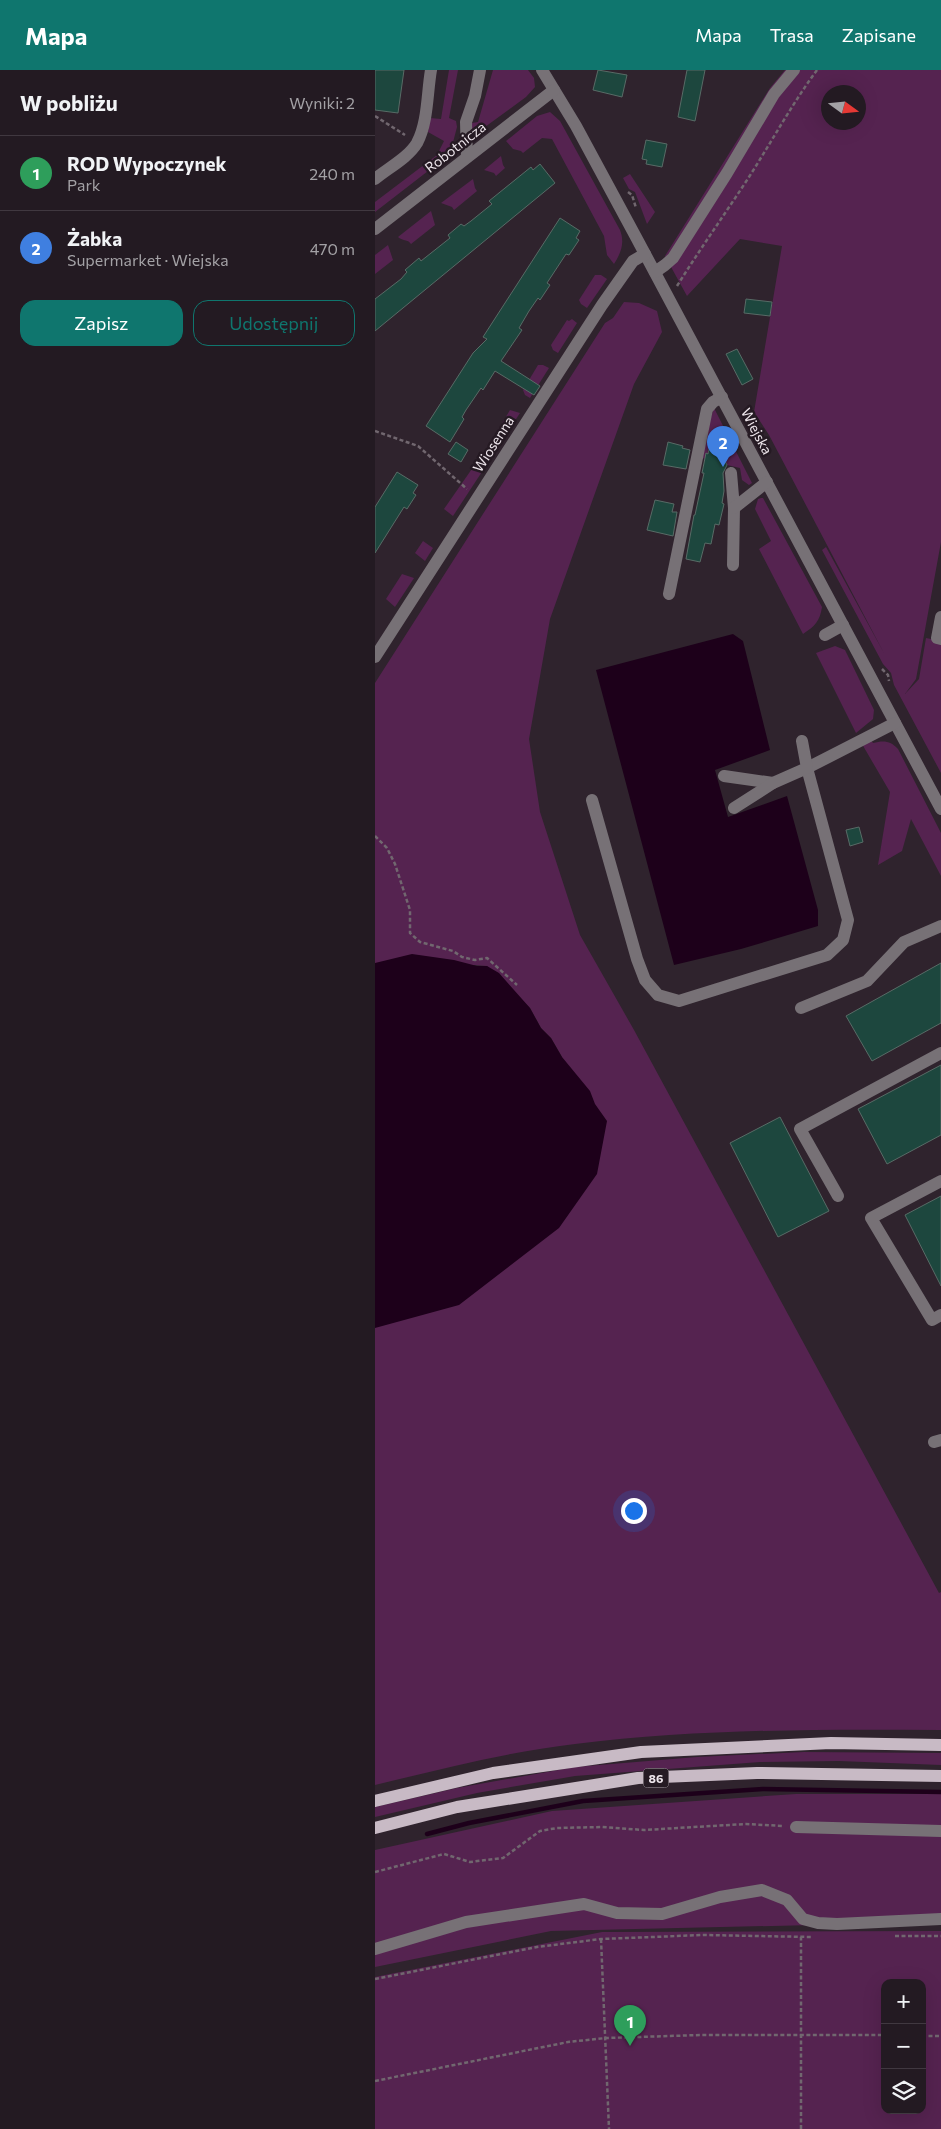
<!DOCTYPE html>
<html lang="pl">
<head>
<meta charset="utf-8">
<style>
	:root { --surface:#231a22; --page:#2b232a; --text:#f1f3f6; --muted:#a3a1a5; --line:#403840; --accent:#0f766e }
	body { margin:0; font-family:Commissioner,sans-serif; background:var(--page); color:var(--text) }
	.controls { position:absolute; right:15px; bottom:15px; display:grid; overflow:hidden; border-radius:10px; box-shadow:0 5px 20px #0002 }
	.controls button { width:45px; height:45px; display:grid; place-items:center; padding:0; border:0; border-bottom:1px solid var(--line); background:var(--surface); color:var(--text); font:25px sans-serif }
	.compass { position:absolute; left:446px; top:15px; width:45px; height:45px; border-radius:50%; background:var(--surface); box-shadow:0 5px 20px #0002; rotate:105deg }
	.you { position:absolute; left:258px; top:1440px; width:18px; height:18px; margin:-12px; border:4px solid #fff; border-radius:50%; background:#1a73e8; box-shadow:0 0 0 8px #1a73e833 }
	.badge { display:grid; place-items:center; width:32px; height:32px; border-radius:50%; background:var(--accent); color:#fff; font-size:16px; font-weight:700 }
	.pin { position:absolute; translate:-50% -41px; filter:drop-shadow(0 1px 2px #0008) }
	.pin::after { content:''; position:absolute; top:26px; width:18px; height:15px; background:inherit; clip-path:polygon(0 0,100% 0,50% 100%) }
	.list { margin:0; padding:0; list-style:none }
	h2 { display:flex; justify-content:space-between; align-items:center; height:65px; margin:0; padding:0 20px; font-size:21px }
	h2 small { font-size:16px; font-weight:400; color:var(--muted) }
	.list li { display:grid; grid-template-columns:32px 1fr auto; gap:15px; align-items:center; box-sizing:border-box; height:75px; padding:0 20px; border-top:1px solid var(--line) }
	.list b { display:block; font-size:19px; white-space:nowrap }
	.list p { margin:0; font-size:16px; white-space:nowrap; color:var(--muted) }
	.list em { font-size:16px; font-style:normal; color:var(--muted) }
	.actions { display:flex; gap:10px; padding:15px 20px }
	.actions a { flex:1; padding:11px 0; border:1px solid var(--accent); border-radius:15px; text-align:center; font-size:18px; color:var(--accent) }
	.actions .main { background:var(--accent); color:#fff }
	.icon { flex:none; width:28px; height:28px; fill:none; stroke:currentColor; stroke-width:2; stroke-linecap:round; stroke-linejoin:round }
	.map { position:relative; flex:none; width:566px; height:2059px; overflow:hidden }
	header { display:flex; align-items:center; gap:30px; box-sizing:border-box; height:70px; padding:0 25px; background:var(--accent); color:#fff }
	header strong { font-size:24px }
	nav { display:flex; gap:28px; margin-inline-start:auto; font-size:18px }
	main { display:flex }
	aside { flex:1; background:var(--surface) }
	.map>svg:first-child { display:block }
	.green { fill:#552350; fill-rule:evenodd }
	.water { fill:#1d001a }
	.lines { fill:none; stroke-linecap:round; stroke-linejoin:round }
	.stream { stroke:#1d001a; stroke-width:4.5 }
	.building { fill:#1d473e; stroke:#586b66 }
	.path { stroke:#71676f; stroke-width:2.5; stroke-dasharray:4 2.5; stroke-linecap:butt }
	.minor { stroke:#777176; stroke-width:12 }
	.major { stroke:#c8bac5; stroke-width:12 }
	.labels { text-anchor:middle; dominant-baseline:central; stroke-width:5; stroke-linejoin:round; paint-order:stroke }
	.shield { fill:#251a23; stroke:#b2a9b0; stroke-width:1 }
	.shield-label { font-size:12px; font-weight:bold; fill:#eee6ec }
	.street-label { font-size:14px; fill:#eee6ec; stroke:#251a23 }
</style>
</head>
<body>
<header>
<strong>Mapa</strong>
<nav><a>Mapa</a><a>Trasa</a><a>Zapisane</a></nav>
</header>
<main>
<aside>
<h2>W pobliżu<small>Wyniki: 2</small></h2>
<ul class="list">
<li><span class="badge" style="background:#2e9e5b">1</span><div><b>ROD Wypoczynek</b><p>Park</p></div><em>240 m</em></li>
<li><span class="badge" style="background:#3f7fe0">2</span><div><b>Żabka</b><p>Supermarket · Wiejska</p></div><em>470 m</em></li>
</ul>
<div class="actions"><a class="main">Zapisz</a><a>Udostępnij</a></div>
</aside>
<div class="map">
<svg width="566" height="2059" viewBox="0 0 566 2059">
	<rect width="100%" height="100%" fill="#2f232d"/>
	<g class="green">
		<polygon points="74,0 83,0 74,48 81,51 82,57 75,84 0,142 0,132 62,85 69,71 53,62 55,48 66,49"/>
		<polygon points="118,0 153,0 159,8 160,17 151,27 99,65 96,61 97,53 103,52"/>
		<path d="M 410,0 L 566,0 L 566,472 L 541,609 L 530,624 L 544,609 L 551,568 L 566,571 L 566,703 L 519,615 L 516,603 L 508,594 L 447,480 L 451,477 L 510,585 L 394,365 L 379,342 L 407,176 L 365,169 L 312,226 L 290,186 L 395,18 ZM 453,22 L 483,22 L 483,52 L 453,52 Z"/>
		<path d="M 175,42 L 185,51 L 245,160 C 250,173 246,183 239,194 L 232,185 L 229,166 L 177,69 L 167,68 L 148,83 L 146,81 L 138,79 L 131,71 L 162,46 Z"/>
		<polygon points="126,86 128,95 130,98 121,106 119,103 109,100"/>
		<polygon points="255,104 280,142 272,154 260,122 254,119 248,108"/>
		<polygon points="98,109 100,118 102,121 79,140 77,137 66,133"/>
		<path d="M 56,141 L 60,155 L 36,174 C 33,169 27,171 23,167 Z"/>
		<polygon points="13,175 18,190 0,204 0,185"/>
		<polygon points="220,205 226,205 232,209 212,238 206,234 204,230"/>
		<path d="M 249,232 L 264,233 L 282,241 L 287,262 L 259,314 L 175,549 L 154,669 L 165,742 L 205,865 L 259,960 L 564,1523 L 566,1522 L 566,1660 C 444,1659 321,1659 200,1674 C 132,1682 66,1699 0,1715 L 0,1214 L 187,987 L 176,968 L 166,958 L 155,938 L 112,896 L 99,895 L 0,934 L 0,613 L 230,253 L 238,248 Z"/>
		<polygon points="197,249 202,253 183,283 178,280 176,275 192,250 194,251"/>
		<polygon points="163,295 168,295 174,298 155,328 150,325 148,320"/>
		<polygon points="339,338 377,413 374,415 367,410 365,398 352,395 342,376 335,374 332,389 326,388 331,362"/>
		<polygon points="135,340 145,343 126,372 121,369 120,365"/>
		<polygon points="108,383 116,388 78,446 69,439"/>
		<path d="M 386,428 L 388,428 L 447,537 C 445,551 440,556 428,564 L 384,479 L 396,471 L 380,439 L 383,429 Z"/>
		<polygon points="48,471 58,478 50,491 40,483"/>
		<polygon points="27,504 39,508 20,537 11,529"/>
		<polygon points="460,576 470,580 499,640 498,649 481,663 441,583"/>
		<path d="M 496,670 L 498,673 C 509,670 516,671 523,679 L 566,763 L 566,806 L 536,749 L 527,781 L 503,795 L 515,722 L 487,674 Z"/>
		<polygon points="429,1682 566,1683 566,1695 464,1691 385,1692 200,1706 102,1723 0,1747 0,1737 82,1718 200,1697 322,1687"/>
		<polygon points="421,1724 566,1724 566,1852 176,1861 0,1897 0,1780 177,1741"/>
		<path d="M 566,1861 L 566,2059 L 0,2059 L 0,1907 L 227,1862 ZM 510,1913 L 547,1913 L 547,2040 L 510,2040 Z"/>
	</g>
	<g class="water">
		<polygon points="358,564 368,571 395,680 340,700 353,747 412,726 443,840 443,856 366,879 299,895 221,600"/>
		<polygon points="37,884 79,890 102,896 112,896 124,903 155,938 166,958 176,968 187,987 215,1021 220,1034 232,1051 222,1104 184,1158 84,1235 0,1258 0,893"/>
	</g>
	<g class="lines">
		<polyline class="stream" points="52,1764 94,1753 208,1731 388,1719 566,1722"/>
	</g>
	<g class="building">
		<polygon points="0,0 29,0 23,43 0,40"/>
		<polygon points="223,0 252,5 247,27 218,20"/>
		<polygon points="312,0 330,0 320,51 303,47"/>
		<polygon points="271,70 292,74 287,97 271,94 272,90 267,89"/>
		<polygon points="165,94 180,113 0,261 0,229 26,209 32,202 30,200 44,188 46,191 75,168 73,165 86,154 89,156 96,151 117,134 114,131 156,97 158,100"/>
		<polygon points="185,148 205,161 201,168 204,170 194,185 191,184 172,213 175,215 165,230 163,228 154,241 144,258 147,260 126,291 165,316 159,325 120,301 108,320 106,318 91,340 87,347 89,349 75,372 51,356 98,283 112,269 108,267"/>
		<polygon points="371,229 397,232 395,246 369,243"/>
		<polygon points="362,279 378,309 367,315 351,284"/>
		<polygon points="337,365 352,395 348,403 349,421 347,433 349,434 344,455 340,454 336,474 330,473 325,492 311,489 319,445 320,445 329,403 327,403 331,383 333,384"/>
		<polygon points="81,372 93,380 86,392 73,384"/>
		<polygon points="293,372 308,376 307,378 315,380 311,399 288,395"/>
		<polygon points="22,402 43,415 38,423 41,425 32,439 29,437 0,483 0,437"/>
		<polygon points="280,430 299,434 297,442 302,442 298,466 272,460"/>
		<polygon points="484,757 488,772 475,776 471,760"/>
		<polygon points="566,893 566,953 497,991 471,946"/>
		<polygon points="566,995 566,1065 512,1094 483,1039"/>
		<polygon points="405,1047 454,1141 403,1167 355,1073"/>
		<polygon points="566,1126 566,1216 530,1145"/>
	</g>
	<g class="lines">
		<g class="path">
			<polyline points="0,46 30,65"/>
			<polyline points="253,122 257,125 261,138"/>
			<path d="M 302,216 C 325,179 350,144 374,107 C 397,71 417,34 442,0"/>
			<polyline points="0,361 43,376 92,419"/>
			<polyline points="507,599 513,605 514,611"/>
			<polyline points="0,766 12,778 20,794 35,840 35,863 45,872 78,881 87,887 100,890 112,888 142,915"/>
			<polyline points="0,1802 69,1784 95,1792 128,1788 165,1761 182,1758 227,1757 269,1760 371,1754 408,1756"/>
			<polyline points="520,1866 566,1866"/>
			<polyline points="226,1869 234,2059"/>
			<polyline points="0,1909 162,1877 226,1869 328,1865 437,1867"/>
			<polyline points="547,1966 566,1966"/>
			<polyline points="0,2011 193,1972 231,1968 326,1965 510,1965"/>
			<polyline points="426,2059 426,1867"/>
		</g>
		<g class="minor">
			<polyline points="167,0 201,56 262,169 566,739"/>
			<polyline points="92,87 91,52 100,26 105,0"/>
			<path d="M 0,109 C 13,98 33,88 42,73 C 53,53 52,23 56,0"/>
			<polyline points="0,159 179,20"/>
			<polyline points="280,202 290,195 298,188 352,103 399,24 419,0"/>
			<polyline points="356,403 359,438 358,495"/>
			<polyline points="359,438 392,412"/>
			<polyline points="294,524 332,339 338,332 347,327"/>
			<polyline points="566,547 562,568 566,569"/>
			<polyline points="450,565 468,555"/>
			<polyline points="0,587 227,235 258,191 270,184"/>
			<polyline points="349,706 398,713"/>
			<polyline points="217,730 262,889 270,910 283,925 304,931 452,885 468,870 473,850 432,698 520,653"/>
			<polyline points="359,738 398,713 432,698 427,671"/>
			<polyline points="426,938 492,911 529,872 566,856"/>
			<polyline points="566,1111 496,1148 557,1250 566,1245"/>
			<polyline points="463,1126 425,1059 566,983"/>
			<polyline points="559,1372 566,1370"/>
			<polyline points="421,1757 566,1761"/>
			<polyline points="0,1879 91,1852 209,1834 242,1843 287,1844 345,1827 387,1820 412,1830 428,1849 443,1853 462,1854 566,1849"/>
		</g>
		<g class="major">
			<polyline points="0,1731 118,1703 266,1682 456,1673 566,1675"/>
			<polyline points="0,1758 82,1737 263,1708 382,1703 566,1706"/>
		</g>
	</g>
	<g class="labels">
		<rect class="shield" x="268.5" y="1698.5" width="25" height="19" rx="4"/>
		<g class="shield-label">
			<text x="281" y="1708">86</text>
		</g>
		<g class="street-label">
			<text transform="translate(80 77) rotate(-38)">Robotnicza</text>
			<text transform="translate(382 361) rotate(62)">Wiejska</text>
			<text transform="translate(118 374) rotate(-57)">Wiosenna</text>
		</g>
	</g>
</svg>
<div class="controls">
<button>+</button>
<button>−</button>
<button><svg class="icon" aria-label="layers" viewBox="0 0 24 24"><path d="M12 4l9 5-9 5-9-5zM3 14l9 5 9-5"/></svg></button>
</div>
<svg class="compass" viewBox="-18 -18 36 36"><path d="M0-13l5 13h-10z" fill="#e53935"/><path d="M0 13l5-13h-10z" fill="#a3a1a5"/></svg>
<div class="you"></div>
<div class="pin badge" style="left:255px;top:1976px;background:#2e9e5b">1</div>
<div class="pin badge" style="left:348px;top:397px;background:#3f7fe0">2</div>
</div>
</main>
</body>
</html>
